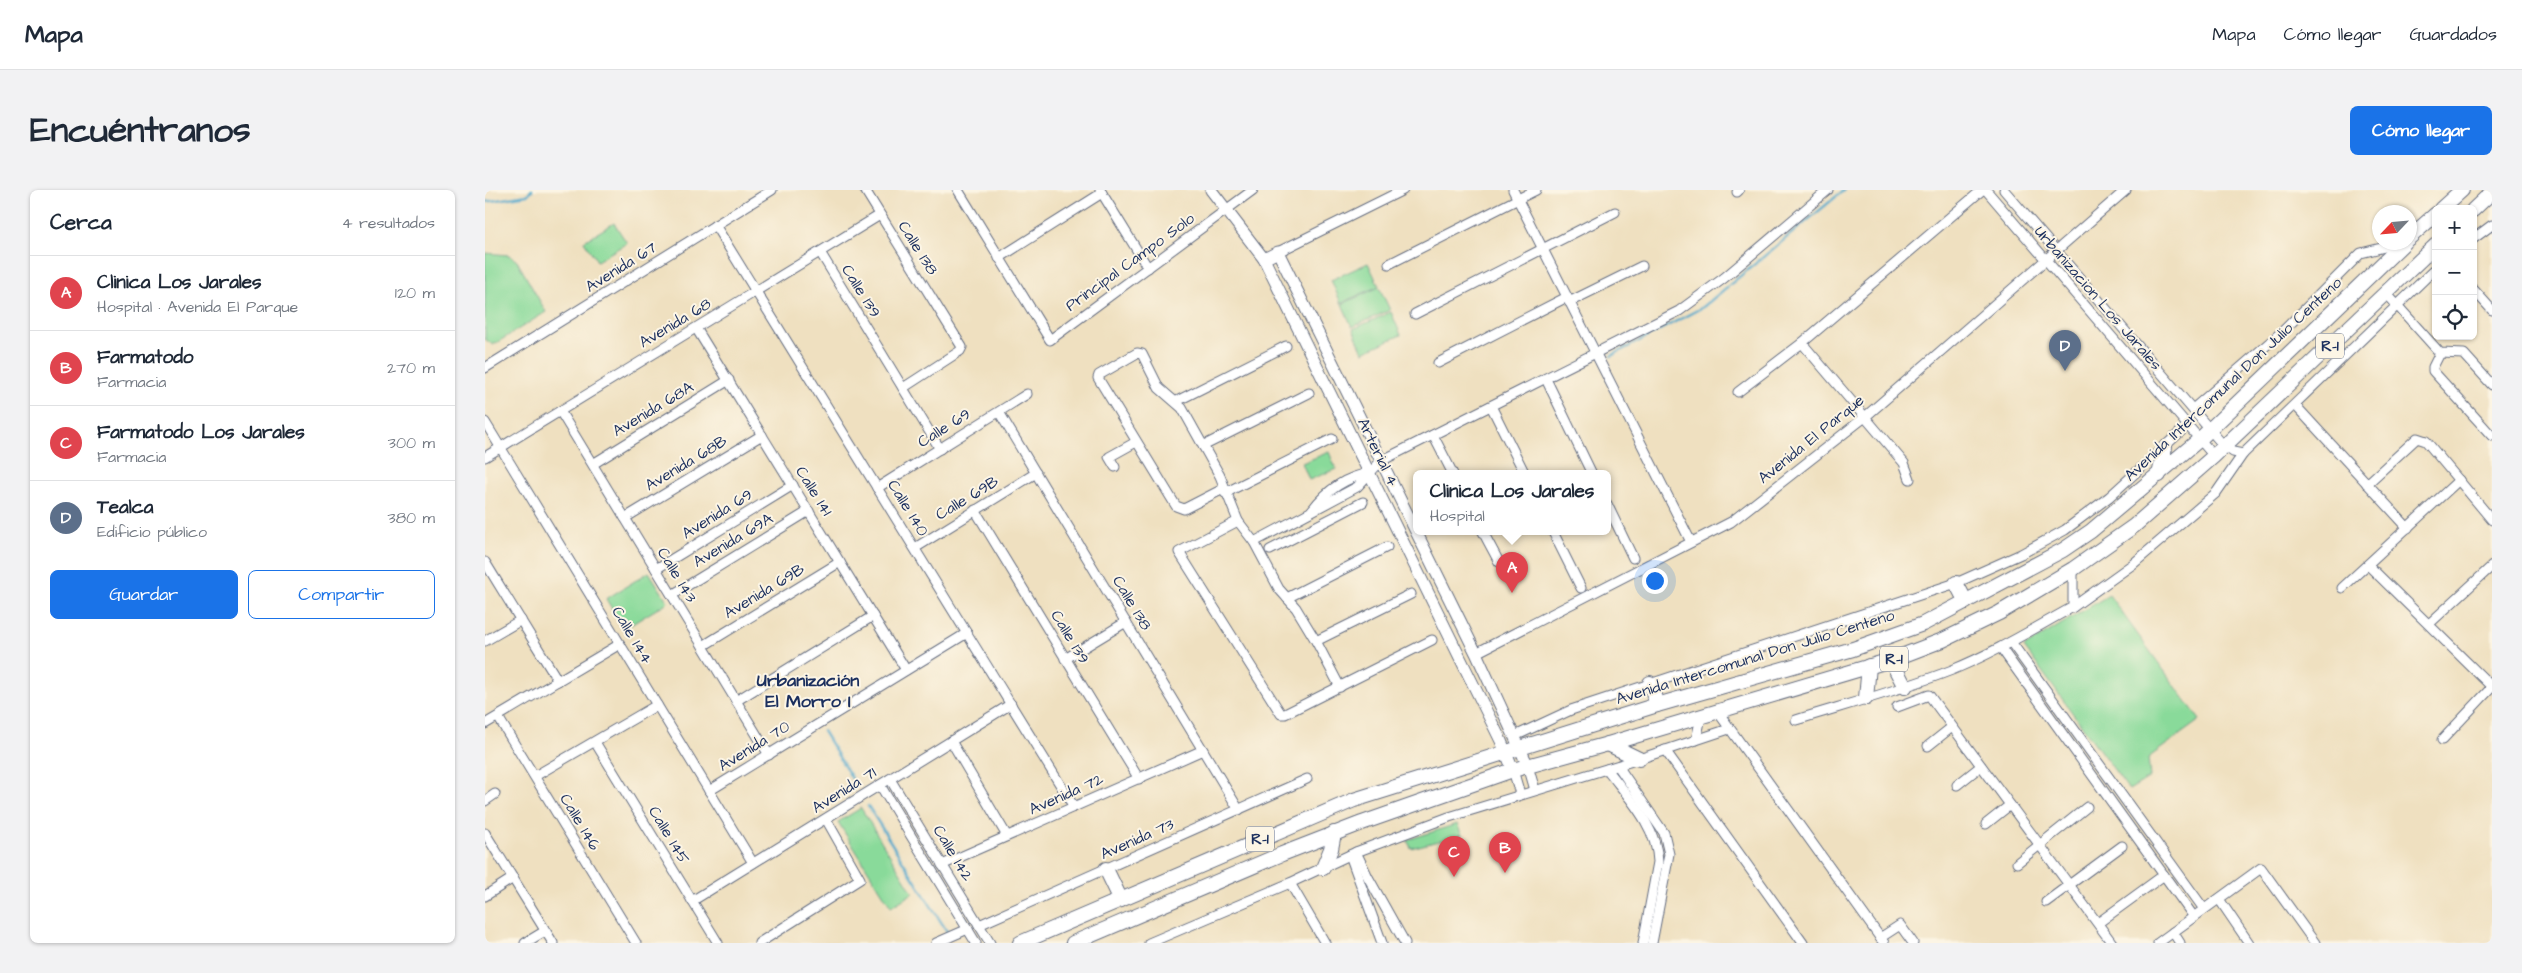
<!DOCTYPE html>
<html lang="es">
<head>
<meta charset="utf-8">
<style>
	:root { --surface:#fff; --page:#f2f2f3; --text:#1f2937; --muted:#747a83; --line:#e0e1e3; --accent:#1a73e8 }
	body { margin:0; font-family:"Architects Daughter",sans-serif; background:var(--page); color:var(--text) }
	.controls { position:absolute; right:15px; top:15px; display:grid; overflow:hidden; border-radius:8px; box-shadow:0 1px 4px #0004 }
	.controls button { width:45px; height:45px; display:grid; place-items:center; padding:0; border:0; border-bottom:1px solid var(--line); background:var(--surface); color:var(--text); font:25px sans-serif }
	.compass { position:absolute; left:1887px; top:15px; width:45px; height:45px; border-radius:50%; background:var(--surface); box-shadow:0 1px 4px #0004; rotate:244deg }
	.you { position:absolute; left:1169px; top:390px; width:18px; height:18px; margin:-12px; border:4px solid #fff; border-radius:50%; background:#1a73e8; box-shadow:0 0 0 8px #1a73e833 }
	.badge { display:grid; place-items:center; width:32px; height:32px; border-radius:50%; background:var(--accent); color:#fff; font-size:16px; font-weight:700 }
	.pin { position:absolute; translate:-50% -41px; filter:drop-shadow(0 1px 2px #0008) }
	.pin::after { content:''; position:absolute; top:26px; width:18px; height:15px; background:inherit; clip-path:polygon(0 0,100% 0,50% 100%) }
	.popup { position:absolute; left:928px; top:280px; width:198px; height:65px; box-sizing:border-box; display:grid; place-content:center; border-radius:8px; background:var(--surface); filter:drop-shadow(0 1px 4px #0005); font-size:16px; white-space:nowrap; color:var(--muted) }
	.popup b { font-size:19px; color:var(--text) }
	.popup::after { content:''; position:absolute; left:50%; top:100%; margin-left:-10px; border:10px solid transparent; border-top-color:var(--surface) }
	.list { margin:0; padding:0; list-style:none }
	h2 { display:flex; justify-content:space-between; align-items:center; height:65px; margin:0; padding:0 20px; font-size:21px }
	h2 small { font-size:16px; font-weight:400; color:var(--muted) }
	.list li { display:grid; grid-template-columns:32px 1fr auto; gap:15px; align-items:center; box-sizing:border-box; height:75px; padding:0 20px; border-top:1px solid var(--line) }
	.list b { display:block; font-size:19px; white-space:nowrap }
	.list p { margin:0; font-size:16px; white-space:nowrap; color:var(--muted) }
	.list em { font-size:16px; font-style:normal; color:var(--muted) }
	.actions { display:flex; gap:10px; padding:15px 20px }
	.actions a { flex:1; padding:11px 0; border:1px solid var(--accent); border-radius:8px; text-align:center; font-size:18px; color:var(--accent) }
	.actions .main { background:var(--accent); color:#fff }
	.icon { flex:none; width:28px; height:28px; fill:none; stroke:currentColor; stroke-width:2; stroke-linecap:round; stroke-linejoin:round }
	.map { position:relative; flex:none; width:2007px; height:753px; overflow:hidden; border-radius:8px }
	header { display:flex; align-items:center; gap:30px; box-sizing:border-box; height:70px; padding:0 25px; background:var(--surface); border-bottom:1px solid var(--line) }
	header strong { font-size:24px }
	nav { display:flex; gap:28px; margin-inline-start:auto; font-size:18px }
	.intro { display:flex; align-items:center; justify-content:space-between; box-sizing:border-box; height:120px; padding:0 30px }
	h1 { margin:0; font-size:35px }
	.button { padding:12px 22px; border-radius:8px; background:var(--accent); color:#fff; font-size:18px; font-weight:700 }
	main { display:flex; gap:30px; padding:0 30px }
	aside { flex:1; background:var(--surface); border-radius:8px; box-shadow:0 1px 4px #0004 }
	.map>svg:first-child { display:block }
	.green { fill:#89da9a; stroke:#52847c }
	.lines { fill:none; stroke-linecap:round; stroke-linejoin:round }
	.stream { stroke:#4ca6ca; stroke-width:2.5 }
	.street-casing { stroke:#656d80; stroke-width:11 }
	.secondary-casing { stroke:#656d80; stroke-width:13 }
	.primary-casing { stroke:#656d80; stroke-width:16 }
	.street { stroke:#fff; stroke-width:9 }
	.secondary { stroke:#fff; stroke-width:11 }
	.primary { stroke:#fff; stroke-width:14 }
	.labels { text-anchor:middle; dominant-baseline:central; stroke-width:4; stroke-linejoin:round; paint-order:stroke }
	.shield { fill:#fcf5e5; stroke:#5e6a86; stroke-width:1 }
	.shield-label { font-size:15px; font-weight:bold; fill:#1b2f5e }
	.street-label { font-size:16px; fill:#1b2f5e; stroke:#fcf5e5 }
	.neighbourhood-label { font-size:18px; font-weight:bold; fill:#1b2f5e; stroke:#fcf5e5 }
</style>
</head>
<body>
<header>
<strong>Mapa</strong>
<nav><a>Mapa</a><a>Cómo llegar</a><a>Guardados</a></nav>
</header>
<div class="intro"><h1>Encuéntranos</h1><a class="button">Cómo llegar</a></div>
<main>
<aside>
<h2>Cerca<small>4 resultados</small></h2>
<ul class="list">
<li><span class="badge" style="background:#e0444e">A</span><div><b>Clinica Los Jarales</b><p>Hospital · Avenida El Parque</p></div><em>120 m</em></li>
<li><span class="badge" style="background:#e0444e">B</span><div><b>Farmatodo</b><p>Farmacia</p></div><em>270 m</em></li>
<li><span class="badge" style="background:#e0444e">C</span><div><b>Farmatodo Los Jarales</b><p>Farmacia</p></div><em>300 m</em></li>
<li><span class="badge" style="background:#5c6f8a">D</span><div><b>Tealca</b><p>Edificio público</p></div><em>380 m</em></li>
</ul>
<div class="actions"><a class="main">Guardar</a><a>Compartir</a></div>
</aside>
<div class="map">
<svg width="2007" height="753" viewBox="0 0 2007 753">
	<rect width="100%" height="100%" fill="#fcf5e5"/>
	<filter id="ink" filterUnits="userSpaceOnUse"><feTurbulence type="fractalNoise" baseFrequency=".02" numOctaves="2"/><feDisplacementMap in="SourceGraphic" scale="10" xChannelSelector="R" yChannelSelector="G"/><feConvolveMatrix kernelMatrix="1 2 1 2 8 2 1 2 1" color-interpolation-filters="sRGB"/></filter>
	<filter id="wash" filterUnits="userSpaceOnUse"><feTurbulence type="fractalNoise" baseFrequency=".0096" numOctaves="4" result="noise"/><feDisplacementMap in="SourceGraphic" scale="20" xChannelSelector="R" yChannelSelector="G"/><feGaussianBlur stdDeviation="1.12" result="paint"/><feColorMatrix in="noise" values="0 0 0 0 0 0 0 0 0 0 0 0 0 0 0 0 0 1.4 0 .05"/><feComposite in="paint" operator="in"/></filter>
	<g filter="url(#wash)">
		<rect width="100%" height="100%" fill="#efe0c0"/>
		<g class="green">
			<polygon points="129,33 142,53 112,71 99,51"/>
			<polygon points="0,63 24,65 32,71 61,122 8,155 0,149"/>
			<polygon points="883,73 894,96 856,113 846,90"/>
			<polygon points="894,97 905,120 867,137 857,114"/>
			<polygon points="906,122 916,145 878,162 868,139"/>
			<polygon points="844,262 851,279 824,290 817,273"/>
			<polygon points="164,382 183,412 139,439 121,409"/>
			<polygon points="1624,405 1715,530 1663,568 1665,587 1644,600 1539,457"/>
			<polygon points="376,618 428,703 406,717 353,632"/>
			<polygon points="972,634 977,645 926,658 922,650"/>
		</g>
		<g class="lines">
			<g class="stream">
				<polyline points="0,12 42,5 47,0"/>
				<polyline points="1126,166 1218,117 1359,0"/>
				<polyline points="338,541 371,595"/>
				<polyline points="383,616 463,743"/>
			</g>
		</g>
	</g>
	<g filter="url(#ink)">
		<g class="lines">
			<g class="street-casing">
				<g id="street">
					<polyline points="380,0 477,157 475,161 418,198"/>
					<polyline points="473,0 565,150 768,0"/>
					<polyline points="615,0 663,78"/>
					<polyline points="1028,0 1206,352"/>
					<polyline points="1501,0 1729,266"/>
					<polyline points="1519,0 1739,256 1748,262 1758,264"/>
					<polyline points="1252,2 1254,0"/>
					<polyline points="230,35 589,617"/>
					<polyline points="1988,49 2007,35"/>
					<polyline points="335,62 455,259"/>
					<polyline points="793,62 918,0"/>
					<polyline points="514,68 617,3"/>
					<polyline points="904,74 1051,0"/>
					<polyline points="1988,99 2007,120"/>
					<polyline points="1901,103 1955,163 1979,164 2007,195"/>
					<polyline points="1084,112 1157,76"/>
					<polyline points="930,124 1130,22"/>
					<polyline points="211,138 421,480"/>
					<polyline points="1317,153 1419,273 1425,289"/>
					<polyline points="1955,163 1948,177 1948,181 2007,246"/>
					<polyline points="953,173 1082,107"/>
					<polyline points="0,178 287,0"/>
					<polyline points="1061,189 1107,284"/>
					<polyline points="1253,202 1317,153 1497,0"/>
					<polyline points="692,211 801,156"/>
					<polyline points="1810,215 1923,338"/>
					<polyline points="1006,216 1040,284"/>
					<polyline points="1708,219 1799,140 1876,63 1916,53"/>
					<polyline points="75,221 284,565"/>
					<polyline points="514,222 754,620"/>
					<polyline points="0,232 268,673"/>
					<polyline points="948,245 968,284"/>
					<polyline points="718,256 824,203"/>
					<polyline points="0,267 395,25"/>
					<polyline points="108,274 244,190"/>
					<polyline points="630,277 624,267 651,252"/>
					<polyline points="1882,294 1932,248 1941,251 2007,330"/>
					<polyline points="392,298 542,204"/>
					<polyline points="738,299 699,319 691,316 613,188 614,185 652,163 657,164 674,198 697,218 735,286 753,331 769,352 794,399 811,418 831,451 855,497"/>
					<polyline points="740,303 847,249"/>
					<polyline points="1122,314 1148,368"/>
					<polyline points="490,320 654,589"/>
					<path d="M 827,320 C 842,300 860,287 885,283"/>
					<polyline points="140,328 277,245"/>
					<polyline points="753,331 694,362 796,524 800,524 947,450"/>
					<polyline points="998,342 1014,372"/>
					<polyline points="1068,342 1096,398"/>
					<polyline points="769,352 872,297 896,271 1194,121 1239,88 1343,0"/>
					<polyline points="430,358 551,283"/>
					<polyline points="785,360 878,312"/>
					<polyline points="0,372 73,491"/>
					<polyline points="1883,375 2007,497"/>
					<polyline points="171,379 308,295"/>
					<polyline points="1857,398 1974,290"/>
					<polyline points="187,405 324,321"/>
					<polyline points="802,408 902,357"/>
					<polyline points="1588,417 1648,374 1731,303 1758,264 1951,78"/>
					<polyline points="1944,434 2007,376"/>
					<polyline points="0,451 36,430"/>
					<polyline points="831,451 926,404"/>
					<polyline points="1526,452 1719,719"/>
					<polyline points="218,456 355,372"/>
					<polyline points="1516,458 1709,727"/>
					<polyline points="991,463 1246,332 1380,227 1641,0"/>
					<polyline points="580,469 641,432"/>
					<polyline points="251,511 388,426"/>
					<polyline points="1412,517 1444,505 1627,753"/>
					<polyline points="1233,522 1399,753"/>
					<polyline points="13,527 151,753"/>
					<path d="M 1311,530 C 1363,514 1416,500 1467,480 C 1509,463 1548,439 1588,417 L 1588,379"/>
					<polyline points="0,534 135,454"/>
					<polyline points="1030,546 1086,520 1471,393 1536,364 1580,340 1624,307 1703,235"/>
					<polyline points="1211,550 1216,527"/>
					<polyline points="1957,550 2007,497"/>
					<polyline points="466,551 522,646"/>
					<polyline points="110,552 233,753"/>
					<polyline points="1443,556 1467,537"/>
					<polyline points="1180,560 1318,753"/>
					<polyline points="1043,576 1050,600"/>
					<polyline points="1133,576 1179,643 1184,664 1167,753"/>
					<path d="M 1122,579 C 1143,607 1172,636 1173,672 L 1158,753"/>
					<polyline points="1028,580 1035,604"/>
					<polyline points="50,586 172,515"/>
					<polyline points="405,589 505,753"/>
					<polyline points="395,595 491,753"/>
					<polyline points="1472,595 1496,576"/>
					<polyline points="224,601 482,443"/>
					<polyline points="0,611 10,604"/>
					<polyline points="1501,634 1525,615"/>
					<polyline points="0,643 68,753"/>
					<polyline points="871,662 883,687 920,753"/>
					<polyline points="865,665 897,753"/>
					<polyline points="1532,673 1602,617"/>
					<polyline points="457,675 718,560"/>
					<polyline points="805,693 840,753"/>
					<polyline points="0,706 28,688"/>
					<polyline points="1734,709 1764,753"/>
					<polyline points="207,711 526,514"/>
					<polyline points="1561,712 1637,656"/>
					<polyline points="1613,733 1679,685"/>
					<polyline points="494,735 822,589"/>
					<polyline points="1688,742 1695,753"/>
					<polyline points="1395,748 1415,735 1428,753"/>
					<polyline points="40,753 60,741"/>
					<polyline points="274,753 375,689 341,629"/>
					<polyline points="451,753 483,739"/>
					<polyline points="664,753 805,693 871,662 964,627 1154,569 1244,539"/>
					<polyline points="1673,753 1776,678 1830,753"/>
				</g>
			</g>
			<g class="secondary-casing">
				<g id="secondary">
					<polyline points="726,0 779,69 1016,551 1028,580"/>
					<polyline points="779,69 793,62 991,463 1043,576"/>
				</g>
			</g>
			<g class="primary-casing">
				<g id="primary">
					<polyline points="1956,19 1977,0"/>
					<polyline points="1988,20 2007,2"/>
					<polyline points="1924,48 1951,24"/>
					<polyline points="1674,285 1680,258"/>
					<polyline points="1471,393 1481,412"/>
					<polyline points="1406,470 1420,497"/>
					<polyline points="1165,493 1172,515"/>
					<polyline points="1381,508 1384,476"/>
					<polyline points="1123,554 1154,569"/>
					<polyline points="838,678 846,659 849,643"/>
					<polyline points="621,679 636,710"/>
					<polyline points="535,753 869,610 1172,515 1368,459 1438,434 1578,360 1606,341 1715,249 1920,52"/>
					<polyline points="588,753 797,664 877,633 1028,580 1123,554 1406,470 1458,450 1514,423 1588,379 1649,336 1729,266 1951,55"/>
				</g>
			</g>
			<use href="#street" class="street"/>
			<use href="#secondary" class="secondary"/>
			<use href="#primary" class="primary"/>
		</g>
	</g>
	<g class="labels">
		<g class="shield">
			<rect x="1831" y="143.5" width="28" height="25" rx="4"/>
			<rect x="1395" y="456.5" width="28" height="25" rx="4"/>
			<rect x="761" y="636.5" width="28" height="25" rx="4"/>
		</g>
		<g class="shield-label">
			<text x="1845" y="156">R-1</text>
			<text x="1409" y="469">R-1</text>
			<text x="775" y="649">R-1</text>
		</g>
		<g class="street-label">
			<text transform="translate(433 58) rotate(58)">Calle 138</text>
			<text transform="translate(645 72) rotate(-36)">Principal Campo Solo</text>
			<text transform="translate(136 77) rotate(-32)">Avenida 67</text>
			<text transform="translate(376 101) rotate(58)">Calle 139</text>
			<text transform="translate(1613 108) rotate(49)">Urbanizacion Los Jarales</text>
			<text transform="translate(190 133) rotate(-31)">Avenida 68</text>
			<text transform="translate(1748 189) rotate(-43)">Avenida Intercomunal Don Julio Centeno</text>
			<text transform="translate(168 219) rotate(-31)">Avenida 68A</text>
			<text transform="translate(459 238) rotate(-32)">Calle 69</text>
			<text transform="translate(1326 249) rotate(-39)">Avenida El Parque</text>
			<text transform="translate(893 262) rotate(64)">Arterial 4</text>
			<text transform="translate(201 273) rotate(-31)">Avenida 68B</text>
			<text transform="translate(329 301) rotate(58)">Calle 141</text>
			<text transform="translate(482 308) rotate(-31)">Calle 69B</text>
			<text transform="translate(423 318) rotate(58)">Calle 140</text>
			<text transform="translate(232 324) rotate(-32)">Avenida 69</text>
			<text transform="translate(248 350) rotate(-31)">Avenida 69A</text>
			<text transform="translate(192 385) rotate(59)">Calle 143</text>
			<text transform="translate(279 401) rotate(-31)">Avenida 69B</text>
			<text transform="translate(647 413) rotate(59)">Calle 138</text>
			<text transform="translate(147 445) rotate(59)">Calle 144</text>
			<text transform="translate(585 447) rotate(59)">Calle 139</text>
			<text transform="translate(1270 467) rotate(-17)">Avenida Intercomunal Don Julio Centeno</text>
			<text transform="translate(269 556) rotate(-32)">Avenida 70</text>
			<text transform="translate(359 600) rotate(-32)">Avenida 71</text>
			<text transform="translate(581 604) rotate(-24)">Avenida 72</text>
			<text transform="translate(95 632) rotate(59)">Calle 146</text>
			<text transform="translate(184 645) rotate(59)">Calle 145</text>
			<text transform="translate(652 649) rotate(-24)">Avenida 73</text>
			<text transform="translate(468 663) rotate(59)">Calle 142</text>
		</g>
		<g class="neighbourhood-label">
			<text x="323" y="490">Urbanización<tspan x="323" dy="21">El Morro I</tspan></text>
		</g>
	</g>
</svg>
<div class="controls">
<button>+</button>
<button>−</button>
<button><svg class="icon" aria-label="locate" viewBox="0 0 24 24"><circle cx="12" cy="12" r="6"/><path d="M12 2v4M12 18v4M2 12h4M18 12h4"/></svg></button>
</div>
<svg class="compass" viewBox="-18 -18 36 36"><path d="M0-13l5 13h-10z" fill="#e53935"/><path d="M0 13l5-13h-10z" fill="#747a83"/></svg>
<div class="you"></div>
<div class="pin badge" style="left:1027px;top:403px;background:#e0444e">A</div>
<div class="popup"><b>Clinica Los Jarales</b>Hospital</div>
<div class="pin badge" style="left:1020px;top:683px;background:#e0444e">B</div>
<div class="pin badge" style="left:969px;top:687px;background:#e0444e">C</div>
<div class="pin badge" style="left:1580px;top:181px;background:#5c6f8a">D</div>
</div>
</main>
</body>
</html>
